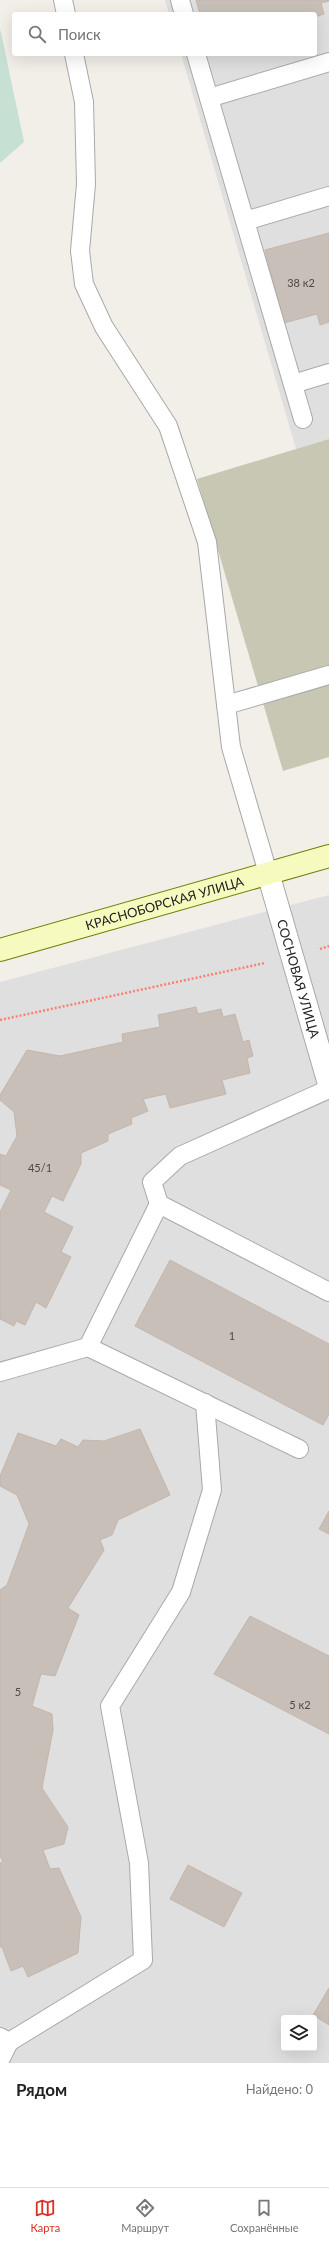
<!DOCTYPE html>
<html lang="ru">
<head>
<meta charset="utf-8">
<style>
	:root { --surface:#fff; --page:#f6f6f6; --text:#222; --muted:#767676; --line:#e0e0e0; --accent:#d93025 }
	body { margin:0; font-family:Lato,sans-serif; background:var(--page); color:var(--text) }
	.controls { position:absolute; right:12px; bottom:12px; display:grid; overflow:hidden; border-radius:4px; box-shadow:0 4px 16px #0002 }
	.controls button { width:36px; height:36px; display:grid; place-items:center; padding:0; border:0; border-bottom:1px solid var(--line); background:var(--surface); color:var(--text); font:20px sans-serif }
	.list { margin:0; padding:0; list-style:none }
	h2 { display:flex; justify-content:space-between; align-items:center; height:52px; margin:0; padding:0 16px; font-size:17px }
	h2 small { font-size:13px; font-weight:400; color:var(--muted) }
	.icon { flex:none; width:22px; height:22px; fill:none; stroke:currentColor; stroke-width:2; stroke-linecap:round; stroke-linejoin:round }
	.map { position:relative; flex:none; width:329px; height:2063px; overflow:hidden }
	.search { position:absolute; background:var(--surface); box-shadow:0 4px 16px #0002; left:12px; right:12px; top:12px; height:44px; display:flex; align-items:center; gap:10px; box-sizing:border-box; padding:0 14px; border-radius:4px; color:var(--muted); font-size:15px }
	.sheet { height:124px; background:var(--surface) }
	nav { display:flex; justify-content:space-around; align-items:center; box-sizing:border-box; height:56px; border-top:1px solid var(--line); background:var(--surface); font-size:11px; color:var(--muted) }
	nav a { display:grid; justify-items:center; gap:2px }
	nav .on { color:var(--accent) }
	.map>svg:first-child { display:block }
	.residential { fill:#e0dfdf; fill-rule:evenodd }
	.construction { fill:#c7c7b4 }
	.wetland { fill:#c6e0d4 }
	.building { fill:#c7bfb8; stroke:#c4b6ab }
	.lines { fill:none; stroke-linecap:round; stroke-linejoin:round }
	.lane-casing { stroke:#a9a9a9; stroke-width:20 }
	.street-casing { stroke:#a9a9a9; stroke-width:24 }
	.secondary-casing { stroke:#707d05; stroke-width:24 }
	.path { stroke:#fa8072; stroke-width:2.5; stroke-dasharray:2 2; stroke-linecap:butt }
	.lane { stroke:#fff; stroke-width:18 }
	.street { stroke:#fff; stroke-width:22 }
	.secondary { stroke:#f7fabf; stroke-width:22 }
	.labels { text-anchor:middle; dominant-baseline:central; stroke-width:3.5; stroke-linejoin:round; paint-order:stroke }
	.number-label { font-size:11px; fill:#4b4948 }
	.street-label { font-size:13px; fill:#222; stroke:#fff }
</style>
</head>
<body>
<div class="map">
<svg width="329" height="2063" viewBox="0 0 329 2063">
	<rect width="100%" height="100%" fill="#f2efe9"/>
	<g class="residential">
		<polygon points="165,0 329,0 329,439 296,449 181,54 315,54 315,14 169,14"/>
		<path d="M 329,895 L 329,2063 L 0,2063 L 0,982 ZM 284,2018 L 314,2018 L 314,2048 L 284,2048 Z"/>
	</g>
	<polygon class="construction" points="329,439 329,757 283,771 197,479"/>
	<polygon class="wetland" points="0,28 24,142 0,163"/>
	<g class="building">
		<polygon points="196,0 329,0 329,1 321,3 324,14 315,17 315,14 200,14"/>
		<polygon points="329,233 329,322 320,325 317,314 284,323 265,250"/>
		<polygon points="196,1007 198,1014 221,1009 223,1017 235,1014 243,1042 249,1040 253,1056 247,1058 250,1073 222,1080 226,1094 170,1108 166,1094 143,1099 148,1111 131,1118 132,1124 108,1134 108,1141 81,1153 81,1164 63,1201 52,1196 44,1212 73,1227 61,1252 71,1257 46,1308 36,1302 25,1325 16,1321 14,1326 0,1319 0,1212 11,1190 0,1185 0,1154 6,1156 17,1136 14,1112 0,1100 0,1095 27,1050 60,1056 123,1042 122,1034 160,1027 158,1015"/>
		<polygon points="170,1260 329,1344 329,1414 323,1425 135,1326"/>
		<polygon points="140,1429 170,1495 118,1520 112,1535 100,1540 104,1550 68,1608 79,1615 55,1676 41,1674 32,1706 52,1714 53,1730 42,1788 68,1827 64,1844 43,1850 50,1869 59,1868 81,1917 78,1953 28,1977 23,1966 11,1971 2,1947 0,1947 0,1863 3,1862 0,1856 0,1590 7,1585 29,1524 17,1495 0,1486 0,1476 18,1433 56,1446 61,1439 78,1447 83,1440 104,1441"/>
		<polygon points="329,1511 329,1534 319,1529"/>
		<polygon points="250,1616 329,1656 329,1734 214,1674"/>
		<polygon points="188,1865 242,1893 224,1927 170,1899"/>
		<polygon points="329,1988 329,2025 313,2015"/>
	</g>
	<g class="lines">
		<g class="lane-casing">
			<g id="lane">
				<polyline points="63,0 66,14"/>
				<polyline points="180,0 184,14"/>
				<polyline points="74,54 84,102 86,184 80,251 84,284 104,327 168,426 207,542 231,747 268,873"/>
				<polyline points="196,54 303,419"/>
				<polyline points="209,98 329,62"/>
				<polyline points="245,221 329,196"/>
				<polyline points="293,384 329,373"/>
				<polyline points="226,705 329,675"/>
				<polyline points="159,1204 152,1182 180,1156 329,1089"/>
				<polyline points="88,1347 159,1204 329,1292"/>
				<polyline points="0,1372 88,1347 299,1449"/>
				<polyline points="0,2037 9,2042 0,2060"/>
				<polyline points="9,2042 143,1960 139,1863 110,1706 181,1592 212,1490 205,1403"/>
			</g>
		</g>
		<g class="street-casing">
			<g id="street">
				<path id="s1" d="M 268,873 L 329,1084"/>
			</g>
		</g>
		<g class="secondary-casing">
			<g id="secondary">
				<path id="s2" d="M 0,950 L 329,856"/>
			</g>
		</g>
		<g class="path">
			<polyline points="320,949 329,946"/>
			<polyline points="0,1020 265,963"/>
		</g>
		<use href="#lane" class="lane"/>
		<use href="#street" class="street"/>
		<use href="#secondary" class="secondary"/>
	</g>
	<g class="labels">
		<g class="number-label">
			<text x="301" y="282">38 к2</text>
			<text x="40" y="1167">45/1</text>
			<text x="232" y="1335">1</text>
			<text x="18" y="1691">5</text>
			<text x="300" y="1704">5 к2</text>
		</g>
		<g class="street-label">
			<text stroke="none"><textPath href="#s2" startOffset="171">КРАСНОБОРСКАЯ УЛИЦА</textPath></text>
			<text stroke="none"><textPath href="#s1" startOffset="110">СОСНОВАЯ УЛИЦА</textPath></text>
		</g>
	</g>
</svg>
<div class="controls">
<button><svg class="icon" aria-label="layers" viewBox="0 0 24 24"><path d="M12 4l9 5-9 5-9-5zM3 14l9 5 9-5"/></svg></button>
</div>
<div class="search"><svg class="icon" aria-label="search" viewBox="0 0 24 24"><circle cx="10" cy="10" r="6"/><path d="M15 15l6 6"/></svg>Поиск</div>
</div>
<section class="sheet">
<h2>Рядом<small>Найдено: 0</small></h2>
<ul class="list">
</ul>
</section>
<nav>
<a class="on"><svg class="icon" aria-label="map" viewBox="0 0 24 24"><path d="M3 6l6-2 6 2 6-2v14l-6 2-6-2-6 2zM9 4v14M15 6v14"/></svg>Карта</a>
<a><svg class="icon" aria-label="directions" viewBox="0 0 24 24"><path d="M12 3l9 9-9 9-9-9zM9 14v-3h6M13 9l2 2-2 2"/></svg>Маршрут</a>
<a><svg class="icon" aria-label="saved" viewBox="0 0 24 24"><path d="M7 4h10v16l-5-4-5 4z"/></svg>Сохранённые</a>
</nav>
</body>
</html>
